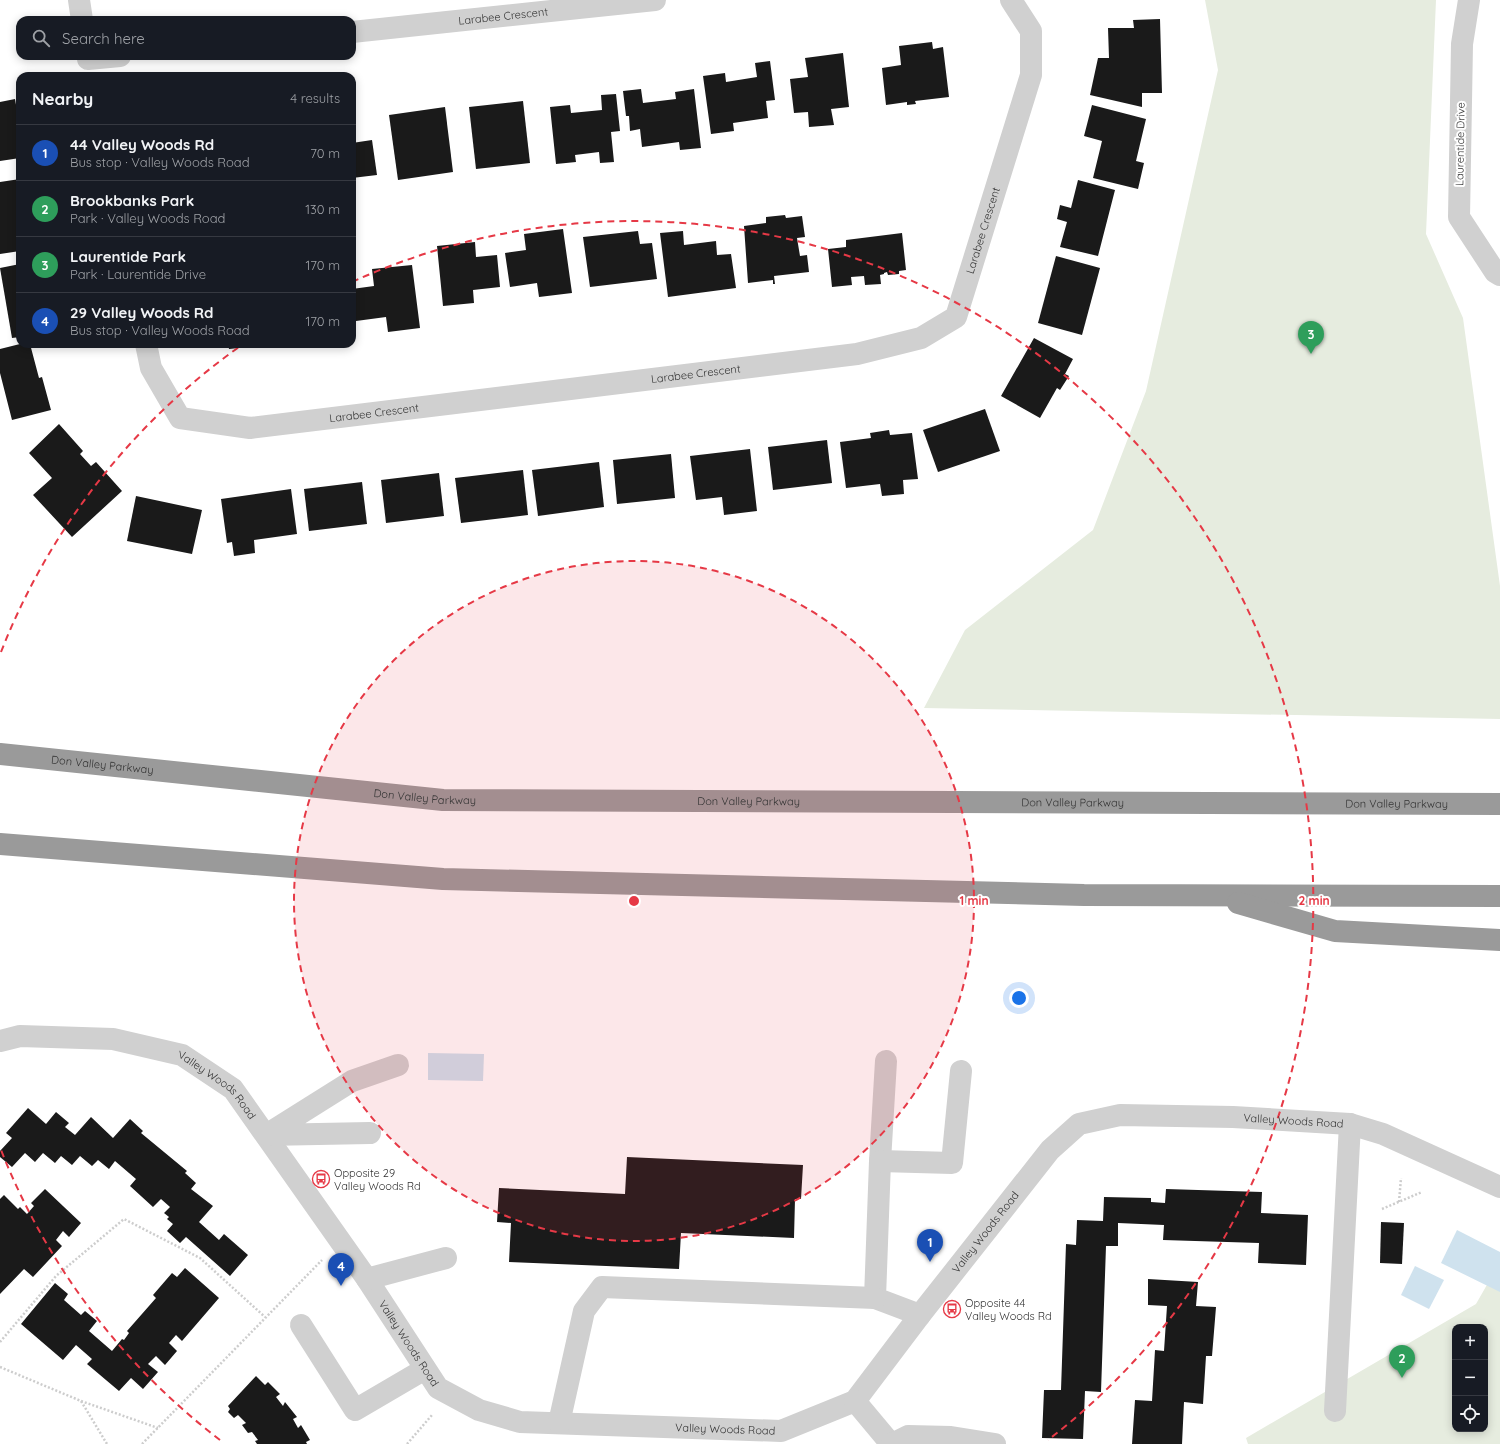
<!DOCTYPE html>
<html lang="en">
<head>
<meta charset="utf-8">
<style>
	:root { --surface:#171b24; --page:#20242c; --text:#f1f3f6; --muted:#9ea1a6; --line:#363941; --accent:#2563eb }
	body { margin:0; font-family:Quicksand,sans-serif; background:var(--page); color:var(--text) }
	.controls { position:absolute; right:12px; bottom:12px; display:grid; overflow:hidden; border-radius:8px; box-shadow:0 2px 10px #0003 }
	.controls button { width:36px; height:36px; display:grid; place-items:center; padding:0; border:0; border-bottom:1px solid var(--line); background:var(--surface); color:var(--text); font:20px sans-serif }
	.you { position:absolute; left:1019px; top:998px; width:14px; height:14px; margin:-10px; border:3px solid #fff; border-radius:50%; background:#1a73e8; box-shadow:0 0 0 6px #1a73e833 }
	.badge { display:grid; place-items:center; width:26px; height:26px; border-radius:50%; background:var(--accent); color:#fff; font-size:13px; font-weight:700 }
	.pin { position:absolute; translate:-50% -33px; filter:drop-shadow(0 1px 2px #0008) }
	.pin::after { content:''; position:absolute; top:21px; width:14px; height:12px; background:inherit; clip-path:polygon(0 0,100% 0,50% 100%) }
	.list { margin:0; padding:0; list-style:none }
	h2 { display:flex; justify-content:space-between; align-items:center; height:52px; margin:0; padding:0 16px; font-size:17px }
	h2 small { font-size:13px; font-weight:400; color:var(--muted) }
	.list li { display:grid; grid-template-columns:26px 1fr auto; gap:12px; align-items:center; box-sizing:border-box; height:56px; padding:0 16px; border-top:1px solid var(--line) }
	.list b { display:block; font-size:15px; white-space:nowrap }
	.list p { margin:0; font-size:13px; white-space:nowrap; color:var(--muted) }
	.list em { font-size:13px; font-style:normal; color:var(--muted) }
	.icon { flex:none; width:22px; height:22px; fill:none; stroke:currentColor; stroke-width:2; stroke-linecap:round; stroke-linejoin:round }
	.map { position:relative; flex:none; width:1500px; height:1444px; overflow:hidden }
	.search { position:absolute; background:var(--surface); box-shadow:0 2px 10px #0003; left:16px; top:16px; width:340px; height:44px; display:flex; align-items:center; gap:10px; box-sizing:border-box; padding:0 14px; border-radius:12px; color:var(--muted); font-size:15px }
	.panel { position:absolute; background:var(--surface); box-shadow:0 2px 10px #0003; left:16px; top:72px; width:340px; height:276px; border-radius:12px }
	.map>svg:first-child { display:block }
	.green { fill:#e6ecdf; fill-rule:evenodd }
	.water { fill:#cfe2ee }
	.building { fill:#1a1a1a }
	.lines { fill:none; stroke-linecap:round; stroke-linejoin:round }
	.path { stroke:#cdcdcd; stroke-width:2.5; stroke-dasharray:2 2; stroke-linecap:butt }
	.minor { stroke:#d0d0d0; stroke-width:22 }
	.highway { stroke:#9a9a9a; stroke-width:22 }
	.ring { fill:none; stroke:#e63946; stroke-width:2; stroke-dasharray:7 5 }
	.labels { text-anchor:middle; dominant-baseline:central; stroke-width:4; stroke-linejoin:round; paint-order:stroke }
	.street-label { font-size:11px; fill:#333; stroke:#fff }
	.poi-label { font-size:11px; fill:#333; stroke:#fff; text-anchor:start }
	.centre { fill:#e63946; stroke:#fff; stroke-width:2 }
	.ring-label { font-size:12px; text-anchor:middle; font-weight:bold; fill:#e63946; stroke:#fff; stroke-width:4; stroke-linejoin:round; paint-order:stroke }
</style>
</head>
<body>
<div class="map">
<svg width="1500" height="1444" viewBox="0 0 1500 1444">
	<rect width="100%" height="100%" fill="#fff"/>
	<g class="green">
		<polygon points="1205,0 1436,0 1426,234 1463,318 1500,586 1500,719 924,708 965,630 1093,530 1146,391 1218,70"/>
		<path d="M 1500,1262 L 1500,1444 L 1248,1444 L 1246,1438 L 1476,1304 ZM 1455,1327 L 1485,1327 L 1485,1429 L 1455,1429 Z"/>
	</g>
	<g class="water">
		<polygon points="428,1053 484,1054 483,1081 428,1080"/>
		<polygon points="1457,1230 1500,1252 1500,1292 1441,1263"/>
		<polygon points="1415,1266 1444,1280 1429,1309 1401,1295"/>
	</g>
	<g class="building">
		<polygon points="1160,19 1162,93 1142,93 1142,107 1090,95 1098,58 1109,58 1108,28 1134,28 1133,20"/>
		<polygon points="932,42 933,49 943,47 949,97 915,101 916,104 907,105 907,102 886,105 882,68 901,65 899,46"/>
		<polygon points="843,53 849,107 831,109 834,125 809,127 808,112 794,113 790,79 808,77 805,58"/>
		<polygon points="770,61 775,100 766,101 768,118 733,123 734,131 711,134 703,76 725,73 726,82 757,77 755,63"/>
		<polygon points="641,89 643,103 676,99 675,92 694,89 701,148 680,150 679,142 642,147 640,129 630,131 629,116 626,116 623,91"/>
		<polygon points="616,94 620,131 611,132 614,162 600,163 599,152 575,155 576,162 556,164 550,107 570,105 571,113 602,110 601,95"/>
		<polygon points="15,99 20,128 20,158 0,161 0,102"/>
		<polygon points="523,101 530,163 476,169 469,107"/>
		<polygon points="1092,105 1146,119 1136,161 1144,163 1138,189 1093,178 1102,141 1084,136"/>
		<polygon points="445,107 453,172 398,180 389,115"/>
		<polygon points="372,140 377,175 352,178 352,143"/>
		<polygon points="20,179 20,251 0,254 0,182"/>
		<polygon points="1078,180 1115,190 1098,256 1060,247 1067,222 1057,219 1060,205 1071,208"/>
		<polygon points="785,215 786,218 802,216 805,237 797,238 800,256 807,255 809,272 774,276 775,284 773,284 773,280 748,283 744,226 766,223 766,217"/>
		<polygon points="563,229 572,293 539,297 537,283 510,287 505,253 526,250 524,234"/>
		<polygon points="638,231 640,244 652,243 657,279 590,287 583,237"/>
		<polygon points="683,231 684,245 716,241 717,255 731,254 736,288 668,297 660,233"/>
		<polygon points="902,233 906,270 899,271 899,274 888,275 887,272 884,273 884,274 880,275 881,284 865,285 864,276 851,277 852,285 832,287 828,249 846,247 846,240"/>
		<polygon points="475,242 476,257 497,255 500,287 473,290 474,303 443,306 437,246"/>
		<polygon points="1056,256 1100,268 1082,335 1038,323"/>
		<polygon points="20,264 20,337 12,338 0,268"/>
		<polygon points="412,265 420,328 388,332 386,317 356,321 352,289 374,286 372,269"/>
		<polygon points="1034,338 1073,359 1065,374 1069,376 1060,390 1057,388 1040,418 1001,396"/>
		<polygon points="20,344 30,344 39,378 42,377 51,410 12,420 0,373 0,349"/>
		<polygon points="228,344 264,344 264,345 229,349"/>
		<polygon points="985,409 1000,451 938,472 923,430"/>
		<polygon points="59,424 83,451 80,454 91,466 96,462 122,491 72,537 33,495 52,478 29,453"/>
		<polygon points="889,430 890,435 912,433 918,479 903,480 904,494 882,496 880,484 846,488 840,442 871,438 870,433"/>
		<polygon points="827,440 832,483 773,490 768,447"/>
		<polygon points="750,449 757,511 724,515 722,497 696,500 690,456"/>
		<polygon points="671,454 675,498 617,504 613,460"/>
		<polygon points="599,462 604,507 538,516 532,470"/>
		<polygon points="523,470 528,515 461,523 455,478"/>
		<polygon points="439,473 444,516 386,523 381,480"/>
		<polygon points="362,482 367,524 309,531 304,489"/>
		<polygon points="291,489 297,534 254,540 255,553 234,556 232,542 227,543 221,499"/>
		<polygon points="136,496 202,510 192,554 127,541"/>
		<polygon points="28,1108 46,1124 56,1112 69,1123 65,1127 75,1135 91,1117 113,1138 130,1119 143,1131 141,1133 187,1171 185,1173 196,1183 191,1189 213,1206 199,1222 219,1240 224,1234 248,1255 230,1276 186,1237 180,1243 167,1231 173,1224 167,1219 169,1217 164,1213 170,1207 161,1199 153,1207 130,1186 136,1179 115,1161 109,1169 98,1160 92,1166 80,1156 72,1165 61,1156 55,1163 43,1153 35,1162 25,1153 12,1167 0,1157 0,1151 12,1138 6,1133"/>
		<polygon points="627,1157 803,1165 801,1199 795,1199 794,1238 681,1233 679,1269 509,1262 511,1223 497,1222 499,1188 625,1194"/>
		<polygon points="45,1189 81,1223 69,1237 63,1231 56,1240 62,1246 33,1277 24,1269 0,1294 0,1199 4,1195 18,1209 20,1207 27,1214 34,1206 31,1203"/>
		<polygon points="1166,1189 1262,1192 1261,1213 1308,1215 1306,1265 1258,1263 1259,1243 1163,1240 1164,1225 1118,1223 1118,1246 1106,1246 1101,1392 1085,1391 1083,1439 1042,1438 1044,1390 1061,1390 1066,1244 1076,1245 1077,1220 1103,1221 1104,1197 1151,1198 1151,1202 1165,1203"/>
		<polygon points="1381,1222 1404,1223 1402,1264 1380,1263"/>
		<polygon points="185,1268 219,1298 182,1341 176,1335 169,1343 177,1351 165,1365 156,1356 148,1364 158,1372 143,1389 131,1378 119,1391 87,1364 92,1359 76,1345 63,1360 21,1324 55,1283 68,1294 64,1300 81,1315 85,1311 97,1321 89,1331 112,1351 122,1339 124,1340 129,1333 127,1331 156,1298 153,1295 172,1273 177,1277"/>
		<polygon points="1148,1279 1198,1282 1196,1306 1216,1307 1212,1356 1206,1356 1203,1404 1184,1402 1182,1444 1132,1444 1135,1400 1152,1401 1155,1350 1164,1351 1167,1306 1148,1305"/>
		<polygon points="256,1376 265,1385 268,1382 280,1394 276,1397 283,1406 285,1402 297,1417 293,1419 298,1428 301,1425 310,1440 306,1442 307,1444 257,1444 255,1441 258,1440 252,1432 248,1433 242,1425 246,1423 238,1415 234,1418 228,1412 230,1409 228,1406"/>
	</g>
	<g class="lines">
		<g class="path">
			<polyline points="1399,1202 1401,1178"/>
			<polyline points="1382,1209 1422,1192"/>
			<polyline points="0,1342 56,1276 124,1219 200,1258 265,1317"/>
			<polyline points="0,1367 81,1401 107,1444"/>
			<polyline points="81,1401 158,1428"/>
			<polyline points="142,1444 322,1260"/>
			<polyline points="407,1444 432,1415"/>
		</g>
		<g class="minor">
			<polyline points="79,0 82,20"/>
			<polyline points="1469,0 1462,44 1459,217 1495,272 1500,275"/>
			<path id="s1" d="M 352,32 L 655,0"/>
			<polyline points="88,59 120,56"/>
			<path id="s2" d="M 146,344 L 151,368 L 180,418 L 250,428 L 857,354 L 921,338 L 956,317 L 1031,75 L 1031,31 L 1011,0"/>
			<path id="s3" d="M 0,1041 L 20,1036 L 113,1039 L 182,1055 L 233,1089 L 367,1279 L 438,1388 L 479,1410 L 520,1422 L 781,1431 L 855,1401 L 920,1315 L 1050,1150 L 1079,1124 L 1120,1115 L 1233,1117 L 1350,1124 L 1383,1134 L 1500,1187"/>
			<polyline points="886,1061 880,1161 875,1298 920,1315"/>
			<polyline points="370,1133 266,1135 352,1081 398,1065"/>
			<polyline points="880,1161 952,1163 961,1071"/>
			<polyline points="367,1279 446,1258"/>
			<polyline points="301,1325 355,1410 425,1369"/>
			<polyline points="855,1401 891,1444"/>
			<polyline points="1335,1411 1350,1124"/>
			<polyline points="559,1423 584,1311 602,1287 875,1298"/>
			<polyline points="892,1444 908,1436 951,1437 995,1444"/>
		</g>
		<g class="highway">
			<path id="s4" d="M 0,754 L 443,800 L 1500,804"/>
			<polyline points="0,844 443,879 1084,895 1500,896"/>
			<polyline points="1238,903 1335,931 1500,940"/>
		</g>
	</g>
	<circle cx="634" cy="901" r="340" fill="#e63946" fill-opacity=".12"/>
	<g class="ring">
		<circle cx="634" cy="901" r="340"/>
		<path d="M220 1440A680 680 0 0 1 1 1150M1 652A680 680 0 0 1 239 347M352 282A680 680 0 0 1 1048 1440"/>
	</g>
	<defs>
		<g id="bus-ring" transform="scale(0.9)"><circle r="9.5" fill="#fff" stroke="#e63946" stroke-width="1.5"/><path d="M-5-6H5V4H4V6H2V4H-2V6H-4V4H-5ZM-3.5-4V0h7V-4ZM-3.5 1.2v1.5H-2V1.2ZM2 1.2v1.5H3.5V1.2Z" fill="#e63946"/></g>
	</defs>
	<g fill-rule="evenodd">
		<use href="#bus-ring" x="321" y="1179"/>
		<use href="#bus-ring" x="952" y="1309"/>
	</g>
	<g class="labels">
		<g class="street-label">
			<text stroke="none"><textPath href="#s1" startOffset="152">Larabee Crescent</textPath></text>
			<text transform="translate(1460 144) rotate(-89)">Laurentide Drive</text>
			<text stroke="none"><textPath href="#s2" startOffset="962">Larabee Crescent</textPath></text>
			<text stroke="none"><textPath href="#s2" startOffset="602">Larabee Crescent</textPath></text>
			<text stroke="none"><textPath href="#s2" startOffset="278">Larabee Crescent</textPath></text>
			<text stroke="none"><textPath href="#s4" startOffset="103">Don Valley Parkway</textPath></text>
			<text stroke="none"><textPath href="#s4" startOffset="427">Don Valley Parkway</textPath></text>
			<text stroke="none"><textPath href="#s4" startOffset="751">Don Valley Parkway</textPath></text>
			<text stroke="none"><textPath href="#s4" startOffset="1075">Don Valley Parkway</textPath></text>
			<text stroke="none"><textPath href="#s4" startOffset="1399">Don Valley Parkway</textPath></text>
			<text stroke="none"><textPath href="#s3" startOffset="231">Valley Woods Road</textPath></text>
			<text stroke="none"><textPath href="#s3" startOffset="1611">Valley Woods Road</textPath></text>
			<text stroke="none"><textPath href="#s3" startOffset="1252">Valley Woods Road</textPath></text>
			<text stroke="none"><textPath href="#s3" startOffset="555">Valley Woods Road</textPath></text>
			<text stroke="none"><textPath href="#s3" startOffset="903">Valley Woods Road</textPath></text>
		</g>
		<g class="poi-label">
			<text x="334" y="1173">Opposite 29<tspan x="334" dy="13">Valley Woods Rd</tspan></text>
			<text x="965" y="1303">Opposite 44<tspan x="965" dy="13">Valley Woods Rd</tspan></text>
		</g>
	</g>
	<circle cx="634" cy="901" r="6" class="centre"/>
	<g class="ring-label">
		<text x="974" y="905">1 min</text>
		<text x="1314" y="905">2 min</text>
	</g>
</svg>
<div class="controls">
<button>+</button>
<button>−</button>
<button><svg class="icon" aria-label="locate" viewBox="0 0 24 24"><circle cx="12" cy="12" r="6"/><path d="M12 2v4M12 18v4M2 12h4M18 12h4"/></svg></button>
</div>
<div class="you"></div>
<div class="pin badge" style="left:930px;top:1262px;background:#1a4fb4">1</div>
<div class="pin badge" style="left:1402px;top:1378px;background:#2e9e5b">2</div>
<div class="pin badge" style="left:1311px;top:354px;background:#2e9e5b">3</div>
<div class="pin badge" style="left:341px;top:1286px;background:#1a4fb4">4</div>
<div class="search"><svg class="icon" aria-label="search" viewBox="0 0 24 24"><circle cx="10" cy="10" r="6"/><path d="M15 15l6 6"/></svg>Search here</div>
<section class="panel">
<h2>Nearby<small>4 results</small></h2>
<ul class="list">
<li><span class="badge" style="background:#1a4fb4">1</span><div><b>44 Valley Woods Rd</b><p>Bus stop · Valley Woods Road</p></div><em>70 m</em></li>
<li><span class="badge" style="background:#2e9e5b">2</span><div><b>Brookbanks Park</b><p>Park · Valley Woods Road</p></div><em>130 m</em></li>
<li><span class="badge" style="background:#2e9e5b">3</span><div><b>Laurentide Park</b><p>Park · Laurentide Drive</p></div><em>170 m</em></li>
<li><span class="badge" style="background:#1a4fb4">4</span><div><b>29 Valley Woods Rd</b><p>Bus stop · Valley Woods Road</p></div><em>170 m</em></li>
</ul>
</section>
</div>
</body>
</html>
